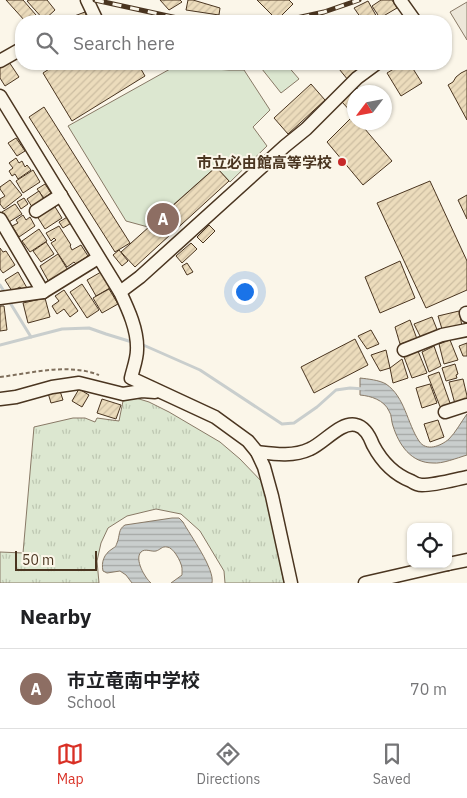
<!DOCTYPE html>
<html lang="en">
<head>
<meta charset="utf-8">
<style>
	:root { --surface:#fff; --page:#f2f2f2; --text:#202124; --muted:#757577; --line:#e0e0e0; --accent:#d93025 }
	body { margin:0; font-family:"IBM Plex Sans","Noto Sans JP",sans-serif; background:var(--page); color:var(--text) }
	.controls { position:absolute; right:15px; bottom:15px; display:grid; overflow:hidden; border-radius:10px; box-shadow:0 1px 4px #0004 }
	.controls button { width:45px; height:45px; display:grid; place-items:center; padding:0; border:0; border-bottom:1px solid var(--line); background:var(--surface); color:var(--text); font:25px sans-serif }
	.compass { position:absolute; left:347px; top:85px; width:45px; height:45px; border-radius:50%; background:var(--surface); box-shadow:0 1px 4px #0004; rotate:238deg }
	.scale { position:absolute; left:15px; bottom:12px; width:82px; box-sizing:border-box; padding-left:5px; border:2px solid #4a3520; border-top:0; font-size:14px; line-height:18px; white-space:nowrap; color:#4a3520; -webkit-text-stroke:4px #fbf6e9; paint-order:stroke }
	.you { position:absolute; left:244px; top:291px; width:18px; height:18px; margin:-12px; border:4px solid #fff; border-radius:50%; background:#1a73e8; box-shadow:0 0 0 8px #1a73e833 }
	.badge { display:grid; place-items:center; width:32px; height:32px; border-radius:50%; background:var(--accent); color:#fff; font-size:16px; font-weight:700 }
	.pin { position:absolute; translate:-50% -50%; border:2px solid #fff; box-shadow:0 1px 5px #0006 }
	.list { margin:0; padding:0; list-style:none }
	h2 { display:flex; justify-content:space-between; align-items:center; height:65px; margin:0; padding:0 20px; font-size:21px }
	h2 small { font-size:16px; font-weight:400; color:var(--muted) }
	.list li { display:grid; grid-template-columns:32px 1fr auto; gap:15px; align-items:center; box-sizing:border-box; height:80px; padding:0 20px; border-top:1px solid var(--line) }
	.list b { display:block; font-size:19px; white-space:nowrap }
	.list p { margin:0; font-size:16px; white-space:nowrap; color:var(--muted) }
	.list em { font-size:16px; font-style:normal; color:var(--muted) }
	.icon { flex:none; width:28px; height:28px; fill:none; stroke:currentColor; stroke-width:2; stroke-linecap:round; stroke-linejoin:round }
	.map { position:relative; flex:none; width:467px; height:583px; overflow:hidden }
	.search { position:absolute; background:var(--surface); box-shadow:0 1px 4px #0004; left:15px; right:15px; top:15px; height:55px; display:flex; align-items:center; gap:12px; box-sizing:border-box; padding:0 18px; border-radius:20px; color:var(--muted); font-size:19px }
	.sheet { height:145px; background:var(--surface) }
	nav { display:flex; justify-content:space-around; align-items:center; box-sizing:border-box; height:70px; border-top:1px solid var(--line); background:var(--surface); font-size:14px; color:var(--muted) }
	nav a { display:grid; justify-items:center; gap:2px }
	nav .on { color:var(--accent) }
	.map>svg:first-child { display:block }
	.grass { fill:url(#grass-tufts); stroke:#887966 }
	.park { fill:#dce7d0; stroke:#887966 }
	.parking { fill:#ede7d9; stroke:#887966 }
	.water { fill:url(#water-rules); stroke:#887966 }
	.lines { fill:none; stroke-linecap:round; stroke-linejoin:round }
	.stream { stroke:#c9cecd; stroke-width:3 }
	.building { fill:url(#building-hatch); stroke:#4a3520 }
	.minor-casing { stroke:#4a3520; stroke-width:15 }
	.path { stroke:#7f6f5c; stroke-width:2; stroke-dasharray:4 2.5; stroke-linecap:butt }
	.minor { stroke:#fbf6e9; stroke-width:12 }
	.rail-casing { stroke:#4a3520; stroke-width:5 }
	.rail { stroke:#fbf6e9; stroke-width:3; stroke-dasharray:9; stroke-linecap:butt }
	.poi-dot { fill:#c62828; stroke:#fbf6e9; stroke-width:2 }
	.labels { text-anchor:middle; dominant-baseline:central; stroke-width:4; stroke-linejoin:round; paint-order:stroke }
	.poi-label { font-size:15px; font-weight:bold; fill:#4a3520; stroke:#fbf6e9; text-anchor:end }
</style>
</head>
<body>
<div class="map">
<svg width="467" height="583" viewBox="0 0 467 583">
	<defs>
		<pattern id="grass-tufts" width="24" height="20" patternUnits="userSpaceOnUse" patternTransform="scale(1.25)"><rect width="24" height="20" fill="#dce7d0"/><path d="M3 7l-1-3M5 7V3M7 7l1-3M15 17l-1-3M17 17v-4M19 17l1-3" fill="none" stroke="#bec7b2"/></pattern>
		<pattern id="water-rules" width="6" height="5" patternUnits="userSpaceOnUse" patternTransform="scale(1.25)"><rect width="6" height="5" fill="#c9cecd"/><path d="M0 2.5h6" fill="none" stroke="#a5a8a6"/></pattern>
		<pattern id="building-hatch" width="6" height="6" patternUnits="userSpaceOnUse" patternTransform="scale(1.25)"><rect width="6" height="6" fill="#ecdcbc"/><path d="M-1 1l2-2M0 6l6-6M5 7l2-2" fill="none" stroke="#ccbda1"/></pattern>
	</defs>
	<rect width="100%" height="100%" fill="#fbf6e9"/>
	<polygon class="grass" points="136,398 149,402 169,412 220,442 240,459 265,485 284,583 225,583 224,571 200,531 181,514 156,509 127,516 108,528 101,543 97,561 99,583 0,583 0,552 23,553 34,427 73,418 85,418 95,422 97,418 119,421 123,401"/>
	<g class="park">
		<polygon points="179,64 200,68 229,70 244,70 270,110 253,127 267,146 230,182 216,167 148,227 126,221 68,126"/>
		<polygon points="258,64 286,64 299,79 281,93"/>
	</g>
	<polygon class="parking" points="467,2 467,40 450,12"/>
	<g class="water">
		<path d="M 360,378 C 368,379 379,380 386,384 C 405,397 407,423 419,441 C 426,452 441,446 449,439 C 456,432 461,422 467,414 L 467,455 C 457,458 442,464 433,463 C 411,463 399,445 393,426 C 391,421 392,415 389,411 C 384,400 371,396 360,395 Z"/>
		<path d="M 172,518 L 179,518 L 183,522 C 190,535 215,569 212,583 L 171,583 L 182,575 C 182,575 182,568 182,568 C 181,561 173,547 167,547 C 162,546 160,550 156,551 C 151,552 145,548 141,552 C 134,559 145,578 151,583 L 132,583 L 126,575 L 120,571 L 107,573 L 103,571 C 101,562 104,554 112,549 C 116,546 115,548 117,543 C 120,536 118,529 125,525 Z"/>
	</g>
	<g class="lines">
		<g class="stream">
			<polyline points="0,285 5,293"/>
			<polyline points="9,301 31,337"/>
			<polyline points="141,344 200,370 282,424 294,423 317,407 336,390 350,388 364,389"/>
			<polyline points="0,345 62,329 89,328 106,334 132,342"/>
		</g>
	</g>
	<g class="building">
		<polygon points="6,0 23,0 36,15 29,21 25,21"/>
		<polygon points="29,0 47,0 55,10 44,20 27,1"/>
		<polygon points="160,0 180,0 182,2 169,10"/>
		<polygon points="188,0 193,0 220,8 219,15 186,10"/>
		<polygon points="257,0 289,0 293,4 277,20"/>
		<polygon points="381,0 392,0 397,8 380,18 372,6"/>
		<polygon points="368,1 379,21 363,21 354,8"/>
		<polygon points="85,12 88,21 70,21 69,18"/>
		<polygon points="9,62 19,77 5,86 0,78 0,68"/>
		<polygon points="57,64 138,64 145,76 72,121 43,73"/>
		<polygon points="335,64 357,64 361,69 348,80"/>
		<polygon points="402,64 410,64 422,83 401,96 387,73"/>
		<polygon points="467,70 467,120 448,85 453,82 456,77 461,73"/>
		<polygon points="311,84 325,100 288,134 274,118"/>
		<polygon points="357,88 362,92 354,92 354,115 342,102"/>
		<polygon points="44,107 130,243 115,252 29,117"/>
		<polygon points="353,116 354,118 354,122 359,122 392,161 363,185 327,142"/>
		<polygon points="16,138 25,151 17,156 8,143"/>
		<polygon points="16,158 19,163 22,161 25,167 27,165 31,170 18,179 15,174 12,176 9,171 13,168 9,163"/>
		<polygon points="216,167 229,181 135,267 121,252"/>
		<polygon points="33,170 40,182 23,193 16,181"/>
		<polygon points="10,180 22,195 4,209 0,204 0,199 5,196 0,189 0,187"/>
		<polygon points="430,181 467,261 467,290 426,308 377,203"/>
		<polygon points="45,184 51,193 44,198 37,189"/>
		<polygon points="39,191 46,203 34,210 27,199"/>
		<polygon points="467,195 467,219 458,200"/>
		<polygon points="24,198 28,204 21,209 17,202"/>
		<polygon points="52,202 62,218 45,229 35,213"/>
		<polygon points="15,204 22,214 9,222 2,212"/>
		<polygon points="23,215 26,220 30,217 35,226 19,237 12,226 18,223 16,220"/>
		<polygon points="69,216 73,222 63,228 59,222"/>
		<polygon points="209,225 215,231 203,243 197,237"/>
		<polygon points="59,226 71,245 70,246 72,250 81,245 88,256 76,264 74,262 67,267 51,243 56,240 54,238 51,241 46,233"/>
		<polygon points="39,229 47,241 30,252 22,241"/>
		<polygon points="46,242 54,254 41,262 33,251"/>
		<polygon points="191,243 197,249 182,263 176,256"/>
		<polygon points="0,248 3,252 6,251 15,265 3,273 0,269"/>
		<polygon points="119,250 128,261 122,266 113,255"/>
		<polygon points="58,254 69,272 50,284 40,266"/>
		<polygon points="400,261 415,298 380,313 365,277"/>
		<polygon points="187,263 193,272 187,275 182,266"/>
		<polygon points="18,272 27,288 22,291 20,287 12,291 5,280"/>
		<polygon points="101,272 110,288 96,296 87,280"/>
		<polygon points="82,284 99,310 87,318 70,292"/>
		<polygon points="109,289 118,304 102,313 93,298"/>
		<polygon points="64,290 78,311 70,317 64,309 57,314 52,306 59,301 55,296"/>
		<polygon points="45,298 50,317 28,323 23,303"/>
		<polygon points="0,306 4,306 7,330 0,331"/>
		<polygon points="459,311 462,326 442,329 438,316"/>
		<polygon points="432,317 438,332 421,338 414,324"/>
		<polygon points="410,320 417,339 400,344 395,327"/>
		<polygon points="371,330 379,344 367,349 358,336"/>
		<polygon points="355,339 368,365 314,393 301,367"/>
		<polygon points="450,340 458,360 444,364 439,344"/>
		<polygon points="467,343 467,356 463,356 459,346"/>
		<polygon points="434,346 441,366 429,372 422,352"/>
		<polygon points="386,350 390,368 380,371 371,355"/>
		<polygon points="418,351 427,373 412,378 404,357"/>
		<polygon points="402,359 408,378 393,383 390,368"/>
		<polygon points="455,364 458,374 456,375 457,378 446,381 442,368"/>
		<polygon points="439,372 451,406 441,409 428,376"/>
		<polygon points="463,379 467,396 467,401 455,404 449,382"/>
		<polygon points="430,384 437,403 422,408 416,388"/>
		<polygon points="79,389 89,395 82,407 72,401"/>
		<polygon points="60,391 63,400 51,403 48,393"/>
		<polygon points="102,399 121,405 116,419 97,413"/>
		<polygon points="438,420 444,437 430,442 424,424"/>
	</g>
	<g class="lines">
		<g class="minor-casing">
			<g id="minor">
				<polyline points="87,0 97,21"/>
				<polyline points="400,0 415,21"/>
				<polyline points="0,61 21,49"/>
				<path d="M 0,96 L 120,292 C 128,309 138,330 137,350 C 137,359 133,369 131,378 L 215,417 L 248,441 L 257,452 L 264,467 L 272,496 L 291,583"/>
				<polyline points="36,211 61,195"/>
				<polyline points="0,219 43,292"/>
				<polyline points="120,292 140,277 285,146 306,129 357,78 376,64"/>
				<polyline points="0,298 43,292 98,258"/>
				<polyline points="466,313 467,316"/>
				<polyline points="404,350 442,335 467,330"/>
				<polyline points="0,399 16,397 52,387 79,383 123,394 142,391 155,392"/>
				<polyline points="445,412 467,405"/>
				<path d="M 257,452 C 274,454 293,457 310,449 C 324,443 341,421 356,425 C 365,427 370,437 373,445 C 382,462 393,474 411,481 C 414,483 418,485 422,485 C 436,485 453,480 467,477"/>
				<polyline points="448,564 467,560"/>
				<polyline points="365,583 448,564"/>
			</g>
		</g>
		<path class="path" d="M 0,377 C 32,373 68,363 99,375"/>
		<use href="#minor" class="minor"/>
		<g class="rail-casing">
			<g id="rail">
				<polyline points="95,0 191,21"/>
				<polyline points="283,21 324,12 359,0"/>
			</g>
		</g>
		<use href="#rail" class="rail"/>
	</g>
	<circle class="poi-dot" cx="342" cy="162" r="5"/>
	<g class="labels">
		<g class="poi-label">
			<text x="332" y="162">市立必由館高等学校</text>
		</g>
	</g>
</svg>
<div class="controls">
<button><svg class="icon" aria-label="locate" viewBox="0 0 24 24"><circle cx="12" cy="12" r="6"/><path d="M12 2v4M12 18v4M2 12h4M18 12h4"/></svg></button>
</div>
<svg class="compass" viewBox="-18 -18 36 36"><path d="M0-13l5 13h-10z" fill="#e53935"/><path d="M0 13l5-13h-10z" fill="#757577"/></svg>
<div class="scale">50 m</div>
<div class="you"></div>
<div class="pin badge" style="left:163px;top:219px;background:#8d6e63">A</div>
<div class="search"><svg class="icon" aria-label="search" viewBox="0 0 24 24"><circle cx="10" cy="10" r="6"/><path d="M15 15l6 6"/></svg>Search here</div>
</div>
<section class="sheet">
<h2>Nearby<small></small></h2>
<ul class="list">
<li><span class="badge" style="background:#8d6e63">A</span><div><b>市立竜南中学校</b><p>School</p></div><em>70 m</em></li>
</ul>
</section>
<nav>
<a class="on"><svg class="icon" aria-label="map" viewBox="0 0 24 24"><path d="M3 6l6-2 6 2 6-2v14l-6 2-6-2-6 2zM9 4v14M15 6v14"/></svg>Map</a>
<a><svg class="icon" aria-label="directions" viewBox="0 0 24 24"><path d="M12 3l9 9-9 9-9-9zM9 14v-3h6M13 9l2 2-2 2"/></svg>Directions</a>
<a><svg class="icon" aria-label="saved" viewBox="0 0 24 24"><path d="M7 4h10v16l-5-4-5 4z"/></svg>Saved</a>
</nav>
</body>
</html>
